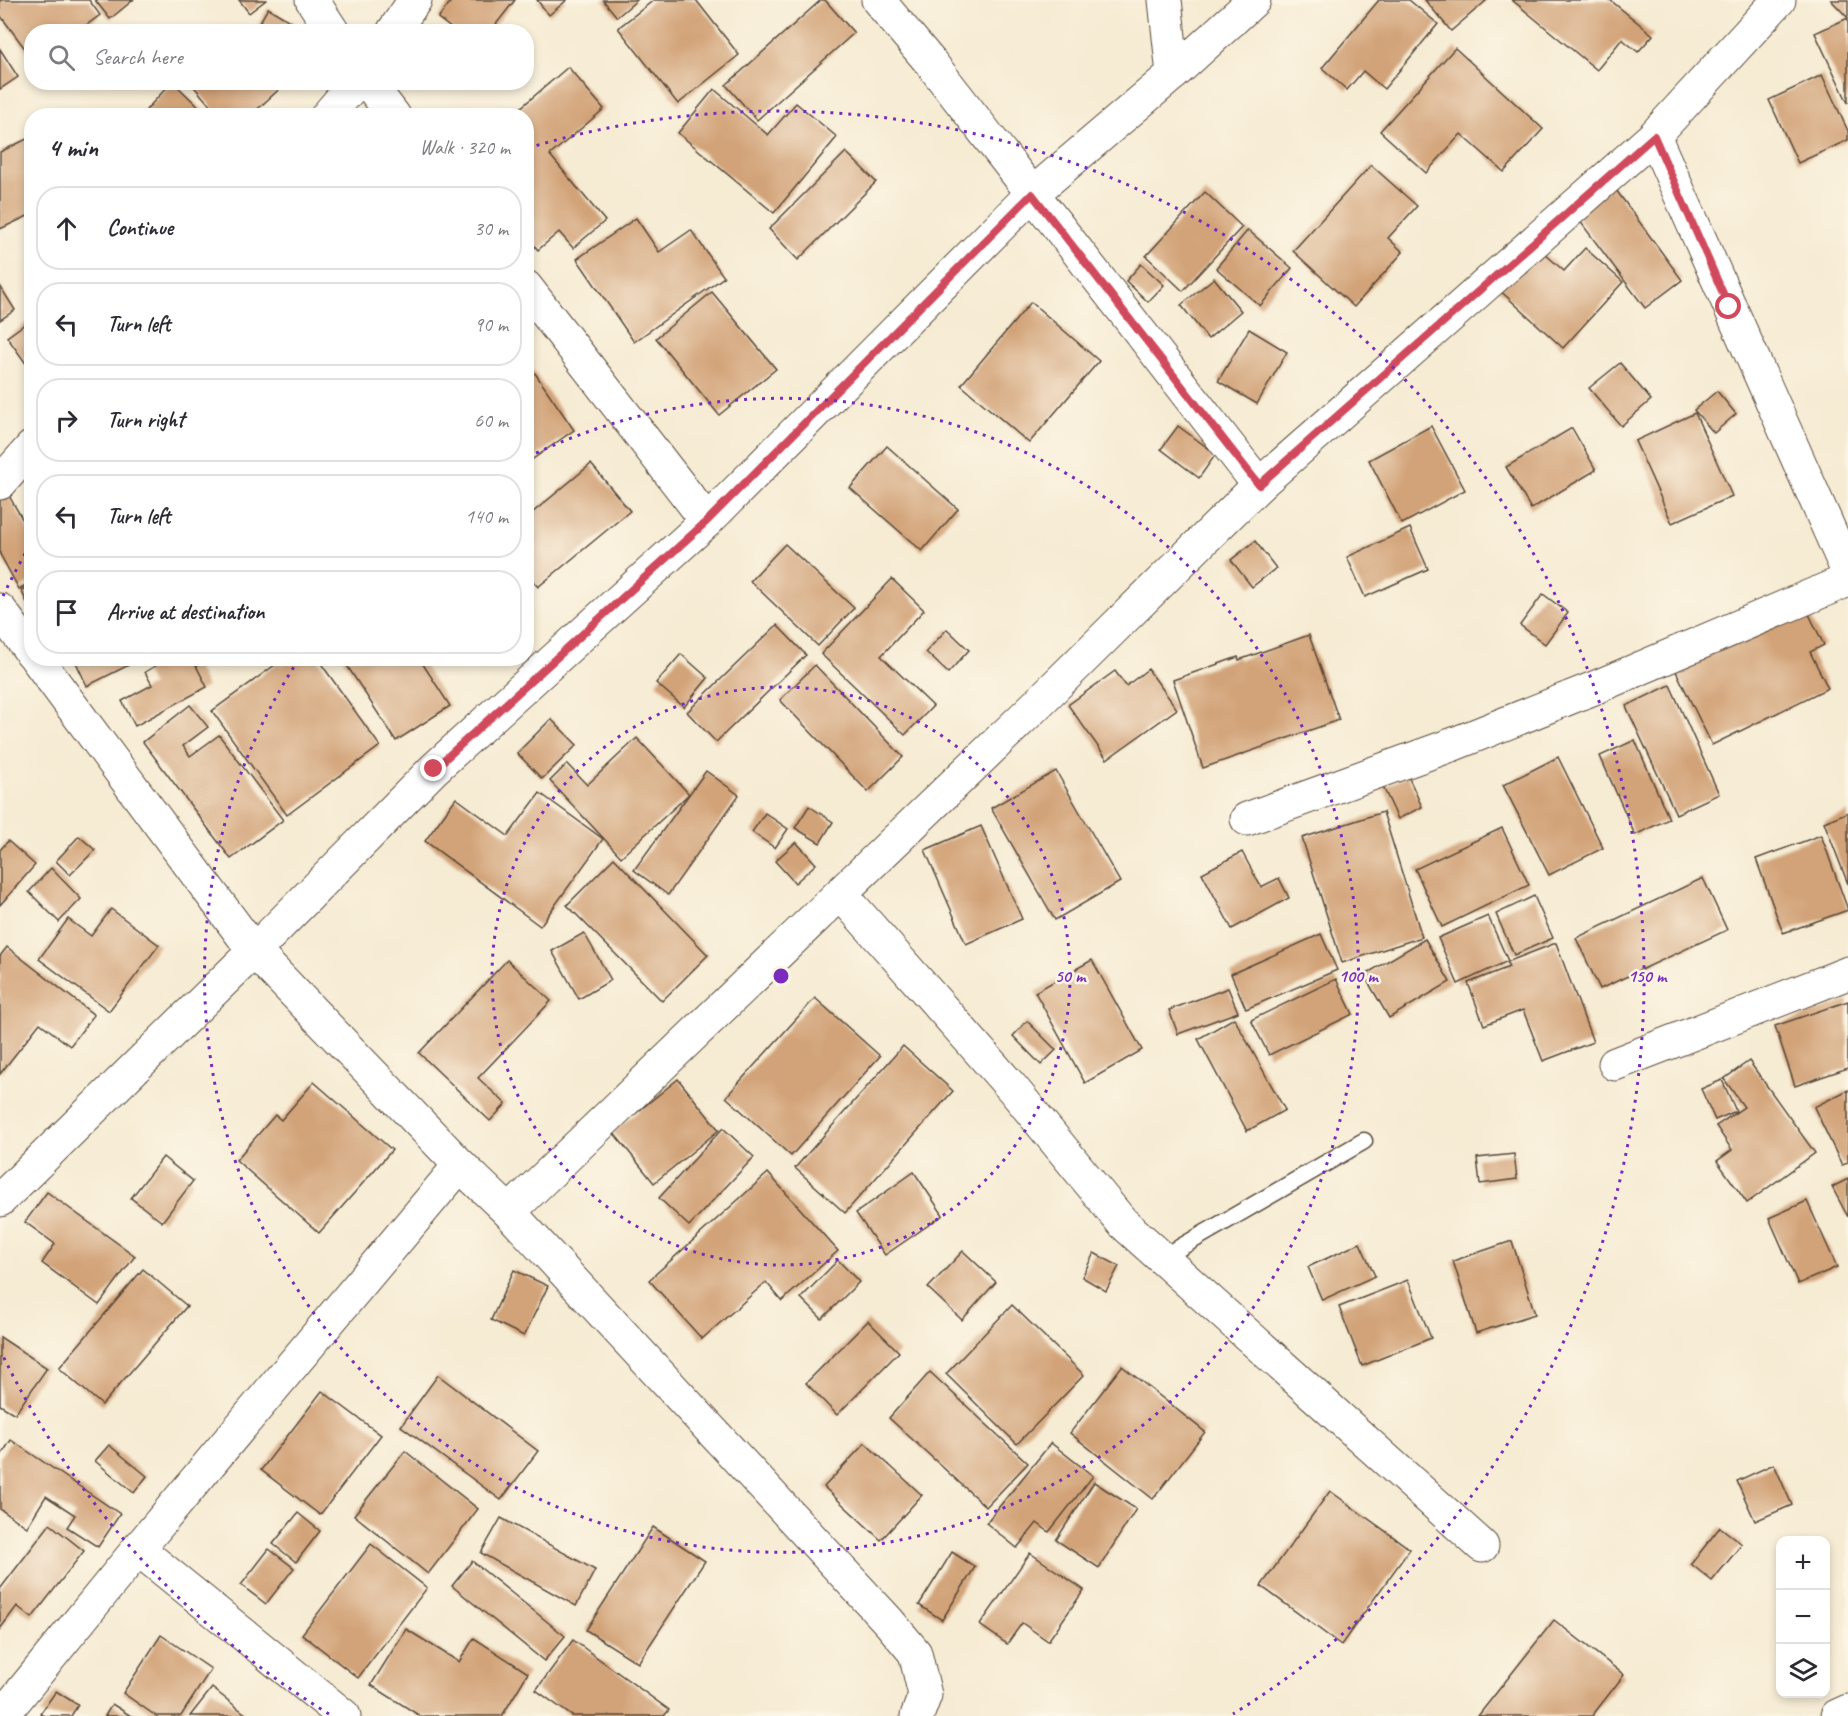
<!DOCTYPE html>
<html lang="en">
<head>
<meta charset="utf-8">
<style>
	:root { --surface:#fff; --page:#f2f2f3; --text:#2b2b33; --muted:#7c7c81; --line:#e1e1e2 }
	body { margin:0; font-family:Caveat,sans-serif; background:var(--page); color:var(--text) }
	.controls { position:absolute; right:18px; bottom:18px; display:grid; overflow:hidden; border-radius:12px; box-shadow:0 3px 9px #0003 }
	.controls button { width:54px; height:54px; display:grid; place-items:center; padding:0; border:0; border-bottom:2px solid var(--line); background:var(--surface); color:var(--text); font:30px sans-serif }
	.stop { position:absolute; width:18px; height:18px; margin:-14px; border:4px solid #d1495b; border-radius:50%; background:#fff }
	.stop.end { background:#d1495b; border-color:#fff; box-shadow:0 2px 6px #0008 }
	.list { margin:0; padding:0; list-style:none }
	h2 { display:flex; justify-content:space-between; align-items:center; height:78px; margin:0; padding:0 24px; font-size:26px }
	h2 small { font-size:20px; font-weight:400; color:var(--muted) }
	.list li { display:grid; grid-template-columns:39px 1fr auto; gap:18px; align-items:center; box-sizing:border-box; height:84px; margin:0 12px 12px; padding:0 12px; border:2px solid var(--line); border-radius:24px }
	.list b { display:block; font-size:22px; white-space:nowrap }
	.list em { font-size:20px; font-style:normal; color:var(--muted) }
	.icon { flex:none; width:33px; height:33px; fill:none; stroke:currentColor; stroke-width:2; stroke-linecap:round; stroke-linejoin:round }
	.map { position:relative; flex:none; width:1848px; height:1716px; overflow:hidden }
	.search { position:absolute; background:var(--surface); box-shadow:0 3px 9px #0003; left:24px; top:24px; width:510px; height:66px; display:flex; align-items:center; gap:15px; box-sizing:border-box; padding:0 21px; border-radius:24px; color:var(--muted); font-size:22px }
	.panel { position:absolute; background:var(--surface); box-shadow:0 3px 9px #0003; left:24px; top:108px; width:510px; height:558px; border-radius:24px }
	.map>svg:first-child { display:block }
	.building { fill:#d2a378 }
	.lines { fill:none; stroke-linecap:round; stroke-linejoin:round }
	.lane-casing { stroke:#574739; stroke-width:19 }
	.street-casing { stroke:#574739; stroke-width:35 }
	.lane { stroke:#fff; stroke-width:16 }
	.street { stroke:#fff; stroke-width:33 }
	.route { stroke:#d1495b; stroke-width:8 }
	.ring { fill:none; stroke:#7b2cbf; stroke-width:3; stroke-dasharray:3 6 }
	.centre { fill:#7b2cbf; stroke:#fcf5e5; stroke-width:3 }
	.ring-label { font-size:18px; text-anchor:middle; font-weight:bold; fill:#7b2cbf; stroke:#fcf5e5; stroke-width:5; stroke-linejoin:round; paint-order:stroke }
</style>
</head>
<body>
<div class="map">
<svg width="1848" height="1716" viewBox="0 0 1848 1716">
	<rect width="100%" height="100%" fill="#fcf5e5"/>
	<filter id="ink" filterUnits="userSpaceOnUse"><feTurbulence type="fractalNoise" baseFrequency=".0167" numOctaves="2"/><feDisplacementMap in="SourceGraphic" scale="12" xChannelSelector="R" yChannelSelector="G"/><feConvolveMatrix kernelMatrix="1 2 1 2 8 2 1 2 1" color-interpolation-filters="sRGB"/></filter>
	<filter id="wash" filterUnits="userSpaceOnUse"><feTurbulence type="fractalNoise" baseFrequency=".008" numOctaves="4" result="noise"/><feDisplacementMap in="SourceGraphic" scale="24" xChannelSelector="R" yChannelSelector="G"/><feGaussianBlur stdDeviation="1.35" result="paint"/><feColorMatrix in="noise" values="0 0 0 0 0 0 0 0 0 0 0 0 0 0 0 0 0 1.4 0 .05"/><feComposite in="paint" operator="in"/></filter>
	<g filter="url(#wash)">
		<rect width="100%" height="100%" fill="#f6ebd3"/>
		<g id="blocks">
			<g class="building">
				<polygon points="0,0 89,0 100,15 77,32 32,32 32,58 0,15"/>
				<polygon points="95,0 133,0 110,19"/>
				<polygon points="239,0 266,0 249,13"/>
				<polygon points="452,0 515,0 490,32 456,32 438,18"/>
				<polygon points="537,0 567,0 549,15"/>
				<polygon points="603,0 637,0 617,17"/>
				<polygon points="654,0 696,0 739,55 678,104 618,28"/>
				<polygon points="821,0 825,0 854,33 757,120 726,85"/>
				<polygon points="1379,0 1409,0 1438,24 1384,89 1363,71 1347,90 1322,68"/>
				<polygon points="1425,0 1487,0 1451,31"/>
				<polygon points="1512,0 1610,0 1653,35 1638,52 1622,39 1597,70"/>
				<polygon points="1831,0 1848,0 1848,16 1847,17"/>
				<polygon points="268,8 295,24 291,32 254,32"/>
				<polygon points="1848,18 1848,103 1815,33"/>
				<polygon points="1455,48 1543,129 1504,172 1461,134 1426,173 1380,131"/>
				<polygon points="0,49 18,77 0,89"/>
				<polygon points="568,67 604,109 550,155 605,221 573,248 559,232 538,250 526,236 526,116 511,116"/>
				<polygon points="1822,75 1848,131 1848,140 1798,163 1769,100"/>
				<polygon points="172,82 173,82 208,116 152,116 146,110"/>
				<polygon points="190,82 287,82 250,116 219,116"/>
				<polygon points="714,89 768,135 796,103 837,137 774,213 678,133"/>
				<polygon points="31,137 32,214 0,229 0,152"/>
				<polygon points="846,152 876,182 798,260 769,229"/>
				<polygon points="1371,165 1417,206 1388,238 1403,252 1354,307 1293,251"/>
				<polygon points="1608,179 1682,280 1645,308 1570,208"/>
				<polygon points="1205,192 1242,227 1183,291 1146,256"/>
				<polygon points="636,218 659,252 691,230 724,277 634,342 577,259"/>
				<polygon points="1248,230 1292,268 1260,306 1216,268"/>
				<polygon points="1533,243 1564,271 1585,248 1623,282 1563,348 1495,286"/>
				<polygon points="1141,264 1164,285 1148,302 1126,281"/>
				<polygon points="1214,278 1241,311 1208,339 1181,305"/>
				<polygon points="0,286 15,310 0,320"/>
				<polygon points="712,292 776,369 719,415 656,338"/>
				<polygon points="1031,302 1099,361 1029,443 961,385"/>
				<polygon points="29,321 32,324 32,372 7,337"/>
				<polygon points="1249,329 1287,352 1257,404 1218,381"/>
				<polygon points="528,363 574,430 530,461 526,455"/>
				<polygon points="1620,363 1651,400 1621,426 1589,388"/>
				<polygon points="1717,391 1736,414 1714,433 1694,410"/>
				<polygon points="1695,413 1732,496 1672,523 1635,441"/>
				<polygon points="1178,426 1216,454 1199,478 1161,449"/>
				<polygon points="1431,426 1465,490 1402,524 1369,460"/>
				<polygon points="1572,428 1596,470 1531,509 1506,467"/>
				<polygon points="887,446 958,509 922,551 850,488"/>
				<polygon points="591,464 630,511 538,587 526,573 526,518"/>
				<polygon points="8,494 32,536 32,582 19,589 0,554 0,499"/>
				<polygon points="1410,528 1428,569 1365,597 1347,557"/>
				<polygon points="1255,541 1276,568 1252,587 1231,560"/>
				<polygon points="785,544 854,608 818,646 750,581"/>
				<polygon points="892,579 924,610 881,656 933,706 905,735 821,654"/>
				<polygon points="32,585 32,613 21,590"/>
				<polygon points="1543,594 1568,613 1545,644 1520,625"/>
				<polygon points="1803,602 1824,645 1810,652 1828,688 1712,745 1673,665"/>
				<polygon points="777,625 806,655 716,742 687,712"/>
				<polygon points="947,629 969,650 948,673 926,652"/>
				<polygon points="1309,635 1339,720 1203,768 1173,680 1238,657 1239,660"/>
				<polygon points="681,654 708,678 684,707 656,683"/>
				<polygon points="74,658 126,658 129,665 87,686"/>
				<polygon points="169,658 192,658 207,687 135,726 122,701 152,685 145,672"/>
				<polygon points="290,658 317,658 380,746 287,815 212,711 279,662 281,665"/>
				<polygon points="342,658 419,658 450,706 396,741"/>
				<polygon points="815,665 903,757 868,792 780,700"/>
				<polygon points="1148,669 1177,709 1107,759 1068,705 1115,671 1126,686"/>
				<polygon points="1670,685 1719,794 1676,814 1626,706"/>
				<polygon points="190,705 208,727 183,746 190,756 219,735 283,820 231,859 143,742"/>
				<polygon points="551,719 577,745 542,779 517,753"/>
				<polygon points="637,738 689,794 621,857 550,781 567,764 587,785"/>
				<polygon points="1635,740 1669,819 1635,835 1600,756"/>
				<polygon points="1558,757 1603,848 1549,875 1503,785"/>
				<polygon points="706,771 739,795 668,895 634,870"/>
				<polygon points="1056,771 1120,882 1055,920 991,808"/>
				<polygon points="1408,776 1422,807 1398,819 1383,787"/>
				<polygon points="540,793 603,839 540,926 425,841 456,798 508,836"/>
				<polygon points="809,806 833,822 820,843 795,828"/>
				<polygon points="1383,812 1422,937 1342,963 1302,838"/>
				<polygon points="1848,812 1848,884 1824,822"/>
				<polygon points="765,813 788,829 775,848 752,832"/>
				<polygon points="981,826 1022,919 966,944 925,850"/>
				<polygon points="1502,828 1529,885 1442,927 1415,869"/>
				<polygon points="1821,835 1848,910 1783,933 1756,859"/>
				<polygon points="79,836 95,850 70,875 56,861"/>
				<polygon points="8,841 35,865 0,905 0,850"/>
				<polygon points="796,842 816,864 795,883 775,861"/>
				<polygon points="1242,852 1261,887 1279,878 1289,898 1232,929 1202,873"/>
				<polygon points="614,858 708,955 662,1001 567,905"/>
				<polygon points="51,868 81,899 59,922 29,892"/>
				<polygon points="1703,878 1727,930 1600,989 1576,938"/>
				<polygon points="1534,896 1553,938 1514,955 1496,914"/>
				<polygon points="111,909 159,945 109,1011 39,959 68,919 91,936"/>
				<polygon points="1488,916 1508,961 1458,984 1438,938"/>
				<polygon points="584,933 611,980 579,999 552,951"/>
				<polygon points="1321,934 1337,970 1246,1009 1231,974"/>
				<polygon points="1425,939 1450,982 1389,1018 1364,975"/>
				<polygon points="1556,943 1593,1042 1543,1061 1523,1010 1484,1025 1468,983 1509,967 1507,962"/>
				<polygon points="7,947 94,1015 70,1046 40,1023 0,1074 0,956"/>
				<polygon points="507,960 551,1001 478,1078 506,1104 490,1121 419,1053"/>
				<polygon points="1092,960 1142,1050 1085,1083 1035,992"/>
				<polygon points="1336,979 1353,1014 1269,1055 1251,1020"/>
				<polygon points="1228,988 1238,1012 1178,1034 1169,1010"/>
				<polygon points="815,998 880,1056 791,1156 726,1097"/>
				<polygon points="1848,1001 1848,1068 1795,1086 1775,1026"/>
				<polygon points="1234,1018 1285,1110 1247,1131 1198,1039"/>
				<polygon points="1027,1021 1056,1050 1041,1065 1013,1036"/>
				<polygon points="903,1046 953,1091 845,1213 795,1168"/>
				<polygon points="1749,1061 1815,1153 1747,1203 1717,1161 1732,1150 1716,1126 1744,1107 1724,1079"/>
				<polygon points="678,1079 719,1130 654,1183 613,1132"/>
				<polygon points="1722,1080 1736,1111 1715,1120 1701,1089"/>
				<polygon points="314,1082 392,1150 319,1233 236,1160 275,1115 281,1120"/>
				<polygon points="1848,1090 1848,1163 1842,1165 1814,1107"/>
				<polygon points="723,1128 754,1157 689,1226 659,1198"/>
				<polygon points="1514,1154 1517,1179 1480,1184 1477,1158"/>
				<polygon points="163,1157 193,1181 162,1222 131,1198"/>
				<polygon points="914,1172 943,1215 885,1255 856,1213"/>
				<polygon points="768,1173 838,1251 782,1301 766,1282 702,1339 649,1280"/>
				<polygon points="1848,1179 1848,1217 1832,1187"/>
				<polygon points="47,1192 135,1256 99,1305 42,1263 55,1244 25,1222"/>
				<polygon points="1807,1201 1837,1267 1798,1284 1769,1218"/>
				<polygon points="1512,1241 1535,1314 1476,1333 1453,1261"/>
				<polygon points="1360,1243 1375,1276 1322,1300 1308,1267"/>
				<polygon points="963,1251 996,1282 962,1320 928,1288"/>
				<polygon points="1094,1253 1119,1266 1106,1291 1082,1277"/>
				<polygon points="838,1260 859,1282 822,1319 801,1298"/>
				<polygon points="143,1269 187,1306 102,1405 59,1368"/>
				<polygon points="514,1270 548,1286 524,1336 491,1320"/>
				<polygon points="1408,1280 1431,1338 1362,1366 1339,1307"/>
				<polygon points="1012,1305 1084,1375 1017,1444 946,1374"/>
				<polygon points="868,1321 899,1352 837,1415 806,1383"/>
				<polygon points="0,1337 47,1368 15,1414 0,1405"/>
				<polygon points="1122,1366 1205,1432 1153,1499 1070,1433"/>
				<polygon points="930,1372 1028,1463 986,1507 889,1418"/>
				<polygon points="438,1375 538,1451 501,1500 401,1426"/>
				<polygon points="322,1391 381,1435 320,1515 261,1470"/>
				<polygon points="11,1440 120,1514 98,1547 67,1527 75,1515 46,1496 27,1527 0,1509 0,1457"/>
				<polygon points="865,1443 922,1495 881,1540 824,1487"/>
				<polygon points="1051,1443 1093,1476 1049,1532 1037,1523 1017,1548 986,1523"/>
				<polygon points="109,1445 147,1476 134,1493 95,1461"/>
				<polygon points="405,1451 478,1509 428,1574 354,1515"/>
				<polygon points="1774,1464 1792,1505 1755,1521 1737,1481"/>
				<polygon points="1094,1482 1136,1509 1099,1568 1056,1540"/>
				<polygon points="1330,1491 1410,1549 1341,1645 1261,1586"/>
				<polygon points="298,1513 320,1531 296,1562 273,1544"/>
				<polygon points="501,1518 595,1570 576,1606 481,1553"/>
				<polygon points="50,1524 84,1551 32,1618 17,1606 0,1629 0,1589"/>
				<polygon points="653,1527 705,1561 638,1663 586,1630"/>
				<polygon points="1720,1527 1742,1544 1712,1581 1691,1564"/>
				<polygon points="371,1544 427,1588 358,1678 302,1634"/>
				<polygon points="269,1549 294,1568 266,1604 241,1585"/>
				<polygon points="952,1552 975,1567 942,1620 919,1605"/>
				<polygon points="1030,1553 1084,1590 1048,1641 1022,1623 1007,1644 980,1625"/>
				<polygon points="472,1561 565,1636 544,1661 452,1586"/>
				<polygon points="1554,1620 1624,1675 1592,1716 1478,1716"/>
				<polygon points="406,1629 459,1662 474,1638 528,1673 502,1716 420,1716 371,1685"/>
				<polygon points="161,1635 211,1669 181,1716 156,1716 123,1693"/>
				<polygon points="573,1640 669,1710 664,1716 572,1716 536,1690"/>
				<polygon points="212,1688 248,1716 190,1716"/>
				<polygon points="56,1691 78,1705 71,1716 44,1716 40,1714"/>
				<polygon points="112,1704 131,1716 105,1716"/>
			</g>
		</g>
	</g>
	<g filter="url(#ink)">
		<use href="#blocks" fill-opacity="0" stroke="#574739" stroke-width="1.5"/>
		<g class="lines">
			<g class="lane-casing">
				<polyline id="lane" points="1162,1258 1364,1141"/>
			</g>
			<g class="street-casing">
				<g id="street">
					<polyline points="312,0 333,32"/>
					<polyline points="878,0 931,63 1259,485"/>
					<polyline points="1165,0 1173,74"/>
					<polyline points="393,32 415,0"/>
					<polyline points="368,82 394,116"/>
					<polyline points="327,116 356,82"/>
					<polyline points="1654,136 1848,572"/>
					<polyline points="526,287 707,521"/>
					<polyline points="0,483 32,447"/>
					<polyline points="0,610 32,653"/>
					<polyline points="36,658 254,951 460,1165 509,1212 889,1622 915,1653 925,1695 917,1716"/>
					<polyline points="1247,819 1454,744 1594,688 1848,580"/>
					<polyline points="841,894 1013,1089 1122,1222 1482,1546"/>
					<polyline points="1615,1064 1848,973"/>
					<polyline points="0,1200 254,951 434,769 707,521 1032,194 1173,74 1254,0"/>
					<polyline points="509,1212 1029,712 1259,485 1654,136 1779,0"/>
					<polyline points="138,1549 344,1716"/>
					<polyline points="2,1716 138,1549 460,1165"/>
					<polyline points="1837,1716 1848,1711"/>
				</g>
			</g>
			<use href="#lane" class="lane"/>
			<use href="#street" class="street"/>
		</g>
	</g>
	<g class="lines" filter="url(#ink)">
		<polyline class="route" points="434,769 707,521 1032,194 1259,485 1654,136 1729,307"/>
	</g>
	<g class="ring">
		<circle cx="781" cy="976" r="289"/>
		<path d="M528 457A577 577 0 1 1 297 662"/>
		<path d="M329 1714A866 866 0 0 1 3 1356M3 596A866 866 0 0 1 31 543M528 148A866 866 0 0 1 1233 1714"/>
	</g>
	<circle cx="781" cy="976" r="9" class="centre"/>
	<g class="ring-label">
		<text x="1070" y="982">50 m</text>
		<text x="1358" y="982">100 m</text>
		<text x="1647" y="982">150 m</text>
	</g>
</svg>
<div class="controls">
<button>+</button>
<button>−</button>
<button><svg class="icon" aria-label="layers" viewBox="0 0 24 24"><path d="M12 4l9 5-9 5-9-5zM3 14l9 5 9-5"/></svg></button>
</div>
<div class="stop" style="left:1729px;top:307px"></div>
<div class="stop end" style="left:434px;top:769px"></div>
<div class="search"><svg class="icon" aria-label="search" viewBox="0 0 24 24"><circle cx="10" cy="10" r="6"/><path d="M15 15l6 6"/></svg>Search here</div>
<section class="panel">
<h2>4 min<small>Walk · 320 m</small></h2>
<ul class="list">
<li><svg class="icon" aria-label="ahead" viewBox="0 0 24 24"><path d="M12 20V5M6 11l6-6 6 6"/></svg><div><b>Continue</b></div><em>30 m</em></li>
<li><svg class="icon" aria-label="left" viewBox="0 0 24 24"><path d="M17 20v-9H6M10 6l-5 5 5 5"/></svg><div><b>Turn left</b></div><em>90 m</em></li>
<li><svg class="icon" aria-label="right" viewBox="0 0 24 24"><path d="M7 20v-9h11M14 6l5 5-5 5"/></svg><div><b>Turn right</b></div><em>60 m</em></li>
<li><svg class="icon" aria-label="left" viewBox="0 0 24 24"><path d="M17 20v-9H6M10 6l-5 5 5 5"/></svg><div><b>Turn left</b></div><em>140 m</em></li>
<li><svg class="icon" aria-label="arrive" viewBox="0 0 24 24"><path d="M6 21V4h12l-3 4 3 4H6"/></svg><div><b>Arrive at destination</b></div></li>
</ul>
</section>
</div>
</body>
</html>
